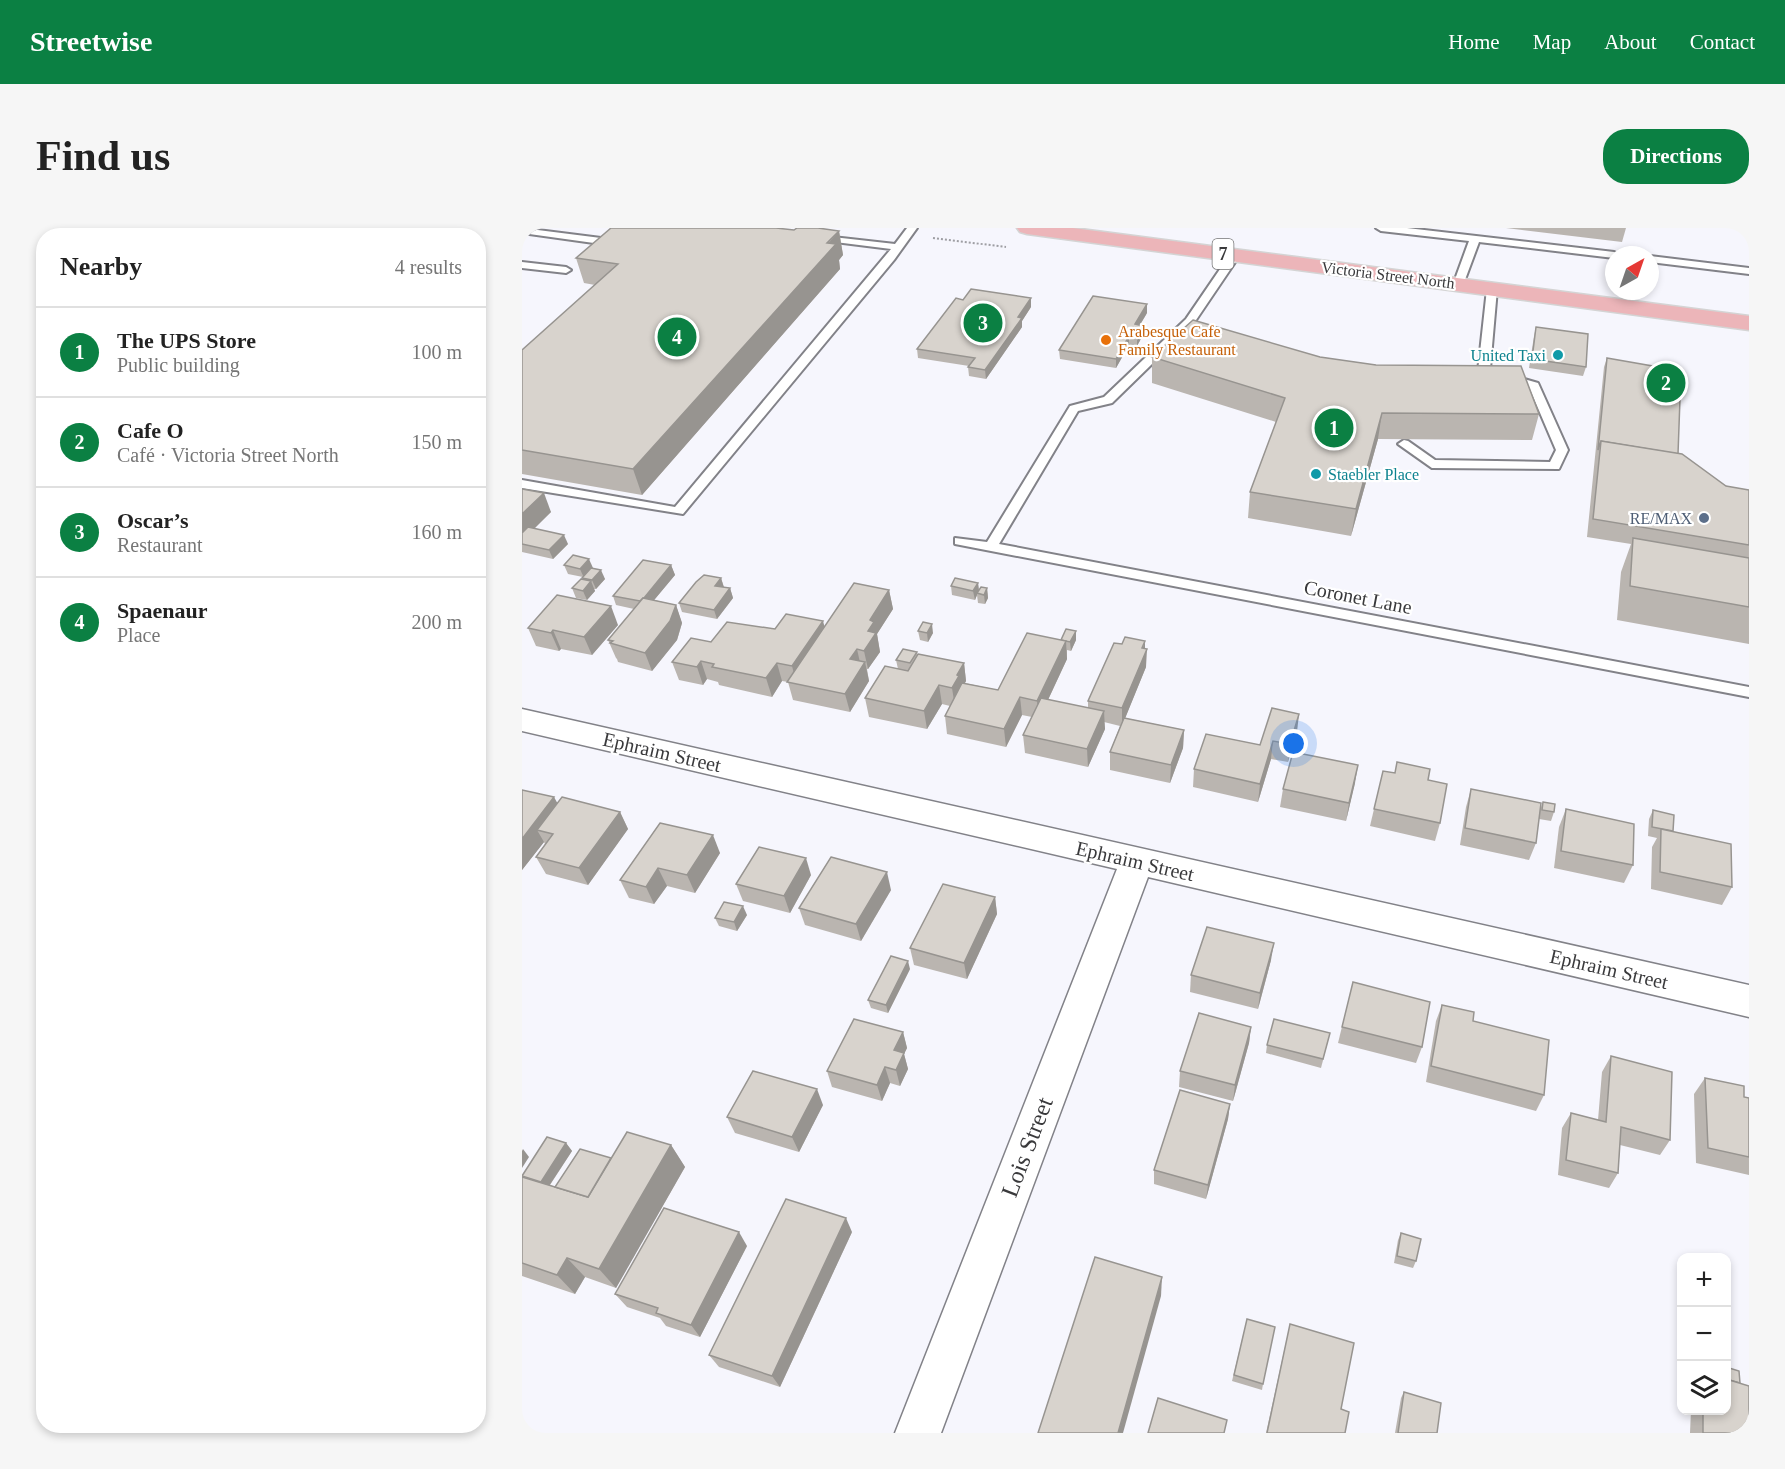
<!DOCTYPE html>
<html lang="en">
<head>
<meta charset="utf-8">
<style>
	:root { --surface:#fff; --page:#f6f6f6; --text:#222; --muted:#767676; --line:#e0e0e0; --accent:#0b8043 }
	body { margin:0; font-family:"Times New Roman",serif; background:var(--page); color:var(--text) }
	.controls { position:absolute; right:18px; bottom:18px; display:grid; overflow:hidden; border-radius:12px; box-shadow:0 3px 9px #0003 }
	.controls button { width:54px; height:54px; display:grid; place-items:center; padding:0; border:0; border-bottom:2px solid var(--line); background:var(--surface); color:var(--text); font:30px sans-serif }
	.compass { position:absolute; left:1083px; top:18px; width:54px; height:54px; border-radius:50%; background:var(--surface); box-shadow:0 3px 9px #0003; rotate:40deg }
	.you { position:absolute; left:772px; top:516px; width:21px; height:21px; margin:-15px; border:4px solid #fff; border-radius:50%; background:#1a73e8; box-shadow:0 0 0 9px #1a73e833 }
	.badge { display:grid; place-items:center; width:39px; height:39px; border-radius:50%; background:var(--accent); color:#fff; font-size:20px; font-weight:700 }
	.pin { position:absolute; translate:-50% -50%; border:3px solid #fff; box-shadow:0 2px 6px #0006 }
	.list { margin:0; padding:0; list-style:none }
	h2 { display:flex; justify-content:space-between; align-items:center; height:78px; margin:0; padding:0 24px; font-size:26px }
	h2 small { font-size:20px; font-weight:400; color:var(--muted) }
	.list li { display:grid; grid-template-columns:39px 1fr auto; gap:18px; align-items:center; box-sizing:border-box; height:90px; padding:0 24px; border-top:2px solid var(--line) }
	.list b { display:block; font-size:22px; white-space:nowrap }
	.list p { margin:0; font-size:20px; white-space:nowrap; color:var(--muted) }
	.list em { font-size:20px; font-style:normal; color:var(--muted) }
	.icon { flex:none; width:33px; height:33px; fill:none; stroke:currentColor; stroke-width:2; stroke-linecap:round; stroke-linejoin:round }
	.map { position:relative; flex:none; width:1227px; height:1205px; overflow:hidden; border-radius:24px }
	header { display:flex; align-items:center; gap:36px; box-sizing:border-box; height:84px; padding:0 30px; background:var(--accent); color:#fff }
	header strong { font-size:28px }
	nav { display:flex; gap:33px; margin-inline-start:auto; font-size:21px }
	.intro { display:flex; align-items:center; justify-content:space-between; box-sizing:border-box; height:144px; padding:0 36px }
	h1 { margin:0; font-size:42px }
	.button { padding:15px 27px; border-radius:24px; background:var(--accent); color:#fff; font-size:21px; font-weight:700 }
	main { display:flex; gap:36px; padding:0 36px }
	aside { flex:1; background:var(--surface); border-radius:24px; box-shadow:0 3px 9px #0003 }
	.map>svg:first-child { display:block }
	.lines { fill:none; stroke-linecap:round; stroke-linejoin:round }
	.service-casing { stroke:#828288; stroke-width:4 }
	.minor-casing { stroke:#828288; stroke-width:3 }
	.primary-casing { stroke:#d4d4d4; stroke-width:3 }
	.path { stroke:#9e9ea3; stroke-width:2; stroke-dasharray:2 2; stroke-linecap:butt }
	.service { fill:#fff; fill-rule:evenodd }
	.minor { fill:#fff; fill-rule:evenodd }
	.primary { fill:#ecb5b9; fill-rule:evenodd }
	.wall { fill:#bab5b0 }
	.shaded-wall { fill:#979490 }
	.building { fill:#d8d3cd; stroke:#979490; stroke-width:1.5 }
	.food-dot { fill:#e8710a; stroke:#fff; stroke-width:2 }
	.culture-dot { fill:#0f9aa8; stroke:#fff; stroke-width:2 }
	.service-dot { fill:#5c6f8a; stroke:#fff; stroke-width:2 }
	.labels { text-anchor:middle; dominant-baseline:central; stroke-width:4.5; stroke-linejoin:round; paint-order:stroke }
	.far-street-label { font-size:16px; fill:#3a3a3c; stroke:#fff }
	.far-food-label { font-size:16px; fill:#c56008; stroke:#fff; text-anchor:start }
	.far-culture-label { font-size:16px; fill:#0d838f; stroke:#fff; text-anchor:end }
	.far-service-label { font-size:16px; fill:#4e5e75; stroke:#fff; text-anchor:end }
	.shield { fill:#fff; stroke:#757576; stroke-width:1.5 }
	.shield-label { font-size:18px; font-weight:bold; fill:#3a3a3c }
	.street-label { font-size:20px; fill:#3a3a3c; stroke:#fff }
	.near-street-label { font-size:24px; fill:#3a3a3c; stroke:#fff }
</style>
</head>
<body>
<header>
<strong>Streetwise</strong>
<nav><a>Home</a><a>Map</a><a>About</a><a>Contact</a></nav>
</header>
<div class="intro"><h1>Find us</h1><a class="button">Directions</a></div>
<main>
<aside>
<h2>Nearby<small>4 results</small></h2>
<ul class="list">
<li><span class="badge">1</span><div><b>The UPS Store</b><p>Public building</p></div><em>100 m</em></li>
<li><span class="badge">2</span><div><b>Cafe O</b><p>Café · Victoria Street North</p></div><em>150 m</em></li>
<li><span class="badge">3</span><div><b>Oscar’s</b><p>Restaurant</p></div><em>160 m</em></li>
<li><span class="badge">4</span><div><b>Spaenaur</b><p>Place</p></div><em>200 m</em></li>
</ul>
</aside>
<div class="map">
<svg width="1227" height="1205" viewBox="0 0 1227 1205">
	<rect width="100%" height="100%" fill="#f6f6fd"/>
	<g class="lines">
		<g class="service-casing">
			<g id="service">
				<polygon points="0,0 79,10 84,13 79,16 0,5"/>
				<polygon points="385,0 395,0 372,32 161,286 0,260 0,252 153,279 369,21 297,12 292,9 293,7 373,16"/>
				<polygon points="854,0 885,0 1092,24 1097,27 1092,27 1092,30 957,14 941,57 936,60 931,57 947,13 859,3"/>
				<polygon points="713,24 718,27 672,95 590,175 556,183 477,316 1227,459 1227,469 433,316 433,310 465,314 548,178 582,169 664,91 709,25"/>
				<polygon points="1128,28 1227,40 1227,46 1128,34"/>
				<polygon points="0,34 44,39 49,42 44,45 0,40"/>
				<polygon points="970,58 975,61 968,141 1016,155 1046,222 1037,241 910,240 876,216 882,212 886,213 913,232 1028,234 1034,222 1007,159 956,143 965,61"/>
			</g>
		</g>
		<g class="minor-casing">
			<polygon id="minor" points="0,481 1227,757 1227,789 626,649 419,1205 373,1205 595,641 0,503"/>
		</g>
		<g class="primary-casing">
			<polygon id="primary" points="495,0 551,0 1227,88 1227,102 505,6 498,4"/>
		</g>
		<polyline class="path" points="411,10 484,19"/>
		<use href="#service" class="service"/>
		<use href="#minor" class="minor"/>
		<use href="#primary" class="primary"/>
	</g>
	<g class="wall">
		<polygon points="984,0 1104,0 1100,14"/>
		<polygon points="272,2 317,3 321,27 317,32 318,41 120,267 0,246 0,122 73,57 62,55 54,30"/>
		<polygon points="509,79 500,93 500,99 464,151 447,148 446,139 447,138 396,130 395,121"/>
		<polygon points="625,85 618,97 621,98 621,107 615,118 607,117 594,140 538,131 537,122"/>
		<polygon points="1014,99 1064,139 1061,148 1007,140 1012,108"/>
		<polygon points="630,129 798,129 854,137 1017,186 1010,212 856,211 829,308 726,290 728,264 754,194 630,155"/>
		<polygon points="1085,130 1156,226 1204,258 1227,262 1227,416 1095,392 1099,344 1109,316 1065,309 1082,139"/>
		<polygon points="0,261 29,284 12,300 46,316 31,331 0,324"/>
		<polygon points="42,337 71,340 83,351 74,361 72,361 73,363 65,372 54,370 50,360 61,352 61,349 46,346"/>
		<polygon points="149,337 153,347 132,372 154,377 160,395 155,412 130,443 96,434 95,431 94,430 86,412 112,381 94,377 91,368"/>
		<polygon points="199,350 202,359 208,360 211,370 195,391 160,384 157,375"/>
		<polygon points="456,355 457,362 465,360 466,370 463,376 456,375 455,367 453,372 430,367 429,358"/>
		<polygon points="367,362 371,381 355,406 358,424 346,441 345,441 347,453 328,484 271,472 266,454 260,453 250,469 197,457 196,454 185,451 181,457 157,452 150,434 189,414 253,401 303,398"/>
		<polygon points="96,397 70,427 39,421 37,423 14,418 6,400"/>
		<polygon points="396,403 411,405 406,414 398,412"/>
		<polygon points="554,403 554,412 549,423 545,422 545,431 526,472 566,480 566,473 623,420 624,439 603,490 662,502 661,520 648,555 588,542 588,524 598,498 582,494 583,501 566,539 503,525 501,507 510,489 500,487 484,519 425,506 423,488 428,478 420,476 405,501 347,489 343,470 376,441 374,432 395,424 395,426 442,435 444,453 443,455 476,462 539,412"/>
		<polygon points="775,504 766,534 749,531 736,574 671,559 672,541"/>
		<polygon points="861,543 906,552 918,595 913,613 848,598"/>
		<polygon points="833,555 824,593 758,579 761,561"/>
		<polygon points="949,561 1018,582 1021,574 1032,584 1029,593 1017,591 1014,615 1007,632 938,617 944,579"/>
		<polygon points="0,562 35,575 98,584 106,601 66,657 24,646 14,629 23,616 22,614 0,642"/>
		<polygon points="1044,581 1111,637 1102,655 1032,640 1037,599"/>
		<polygon points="1131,582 1151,604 1210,659 1200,677 1129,661 1130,619 1135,610 1126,608 1127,591"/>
		<polygon points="138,595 198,625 173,665 145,658 132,676 107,670 98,652"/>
		<polygon points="289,647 268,685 221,673 214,656"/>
		<polygon points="369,662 339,713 283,697 277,680"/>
		<polygon points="473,669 475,686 445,751 392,737 388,720"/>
		<polygon points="225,687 215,703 197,698 193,690"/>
		<polygon points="749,732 736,781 668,764 669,747"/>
		<polygon points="388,741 366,785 349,780 346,772"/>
		<polygon points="831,754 900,819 894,835 816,815"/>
		<polygon points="920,777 951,793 1022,867 1014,883 904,854 914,793"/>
		<polygon points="729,799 727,815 711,873 657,859 658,843"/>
		<polygon points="381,804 385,820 382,826 386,841 378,858 368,855 360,873 310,859 305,843"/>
		<polygon points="808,805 799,840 744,825 745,817"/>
		<polygon points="1089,828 1148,912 1138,927 1098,917 1096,945 1087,960 1036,947 1040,900 1049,885 1076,892 1080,844"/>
		<polygon points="1183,850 1222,869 1227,870 1227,947 1174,935 1172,866"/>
		<polygon points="708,876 706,891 684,971 632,956 632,942"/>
		<polygon points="301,877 277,924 213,905 205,889"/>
		<polygon points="44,915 50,923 28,957 33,959 89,930 149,917 163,939 94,1060 63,1049 53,1066 0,1048 0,947"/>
		<polygon points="330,1004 258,1159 197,1139 187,1127"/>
		<polygon points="879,1005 894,1033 891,1040 872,1035 876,1012"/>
		<polygon points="225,1018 178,1109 144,1098 138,1090 105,1079 93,1066"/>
		<polygon points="725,1091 741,1156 740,1162 710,1153"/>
		<polygon points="768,1096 819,1181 823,1205 744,1205"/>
		<polygon points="1218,1155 1227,1205 1168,1205 1169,1182 1204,1182"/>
		<polygon points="882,1164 915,1205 873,1205 879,1170"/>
	</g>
	<g class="shaded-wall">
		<polygon points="317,3 321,27 317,32 318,41 120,267 111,241"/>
		<polygon points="509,70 509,79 500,93 500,99 464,151 463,142 496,89"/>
		<polygon points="625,76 625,85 613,105 613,96"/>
		<polygon points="621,98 621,107 615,118 615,109"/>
		<polygon points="607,108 607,117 594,140 594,131"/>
		<polygon points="860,185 856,211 829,308 834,281"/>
		<polygon points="22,265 29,284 0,313 0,286"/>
		<polygon points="42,307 46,316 31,331 27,322"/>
		<polygon points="67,331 71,340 62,350 58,341"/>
		<polygon points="149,337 153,347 123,383 119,374"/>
		<polygon points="79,342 83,351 74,361 70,352"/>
		<polygon points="199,350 202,360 193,358"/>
		<polygon points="69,353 73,363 65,372 61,363"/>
		<polygon points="456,355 457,364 455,365 455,367 453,372 451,363"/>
		<polygon points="208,360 211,370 195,391 192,382"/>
		<polygon points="465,360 466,370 463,376 462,367"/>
		<polygon points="367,362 371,381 355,406 358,424 346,441 342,423 348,392"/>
		<polygon points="154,377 160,395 155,412 130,443 123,425"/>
		<polygon points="89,378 96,397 70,427 62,409"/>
		<polygon points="301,393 306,411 275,457 270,438"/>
		<polygon points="410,396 411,405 406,414 405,405"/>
		<polygon points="31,402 39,421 37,423 29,405"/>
		<polygon points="554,403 554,412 549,423 548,414"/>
		<polygon points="544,413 545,431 517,491 515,473"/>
		<polygon points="623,413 623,425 625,421 624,439 600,498 600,480"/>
		<polygon points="335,421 339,439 328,431"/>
		<polygon points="179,433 185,451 181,457 175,439"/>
		<polygon points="343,434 347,453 328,484 323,466"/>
		<polygon points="255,435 260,453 250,469 244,450"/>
		<polygon points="442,435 444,453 439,462 433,479 430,460 435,447"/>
		<polygon points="417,457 420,476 405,501 402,483"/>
		<polygon points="498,469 500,487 484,519 482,501"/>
		<polygon points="582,483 583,501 566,539 565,521"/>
		<polygon points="777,486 775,504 766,534 768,516"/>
		<polygon points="662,502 661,520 648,555 649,537"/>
		<polygon points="751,513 749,531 736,574 738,556"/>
		<polygon points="836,537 833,555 824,593 827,575"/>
		<polygon points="32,569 42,587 15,602 22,614 0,642 0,611"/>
		<polygon points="98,584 106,601 66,657 57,640"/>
		<polygon points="191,607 198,625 173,665 165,647"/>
		<polygon points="284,630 289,647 268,685 262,668"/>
		<polygon points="136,640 145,658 132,676 124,659"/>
		<polygon points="365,644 369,662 339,713 334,696"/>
		<polygon points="473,669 475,686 445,751 442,735"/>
		<polygon points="221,678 225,687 215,703 212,694"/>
		<polygon points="752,715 749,732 736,781 738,765"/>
		<polygon points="386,733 388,741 366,785 364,777"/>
		<polygon points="729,799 727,815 711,873 713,857"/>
		<polygon points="381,804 385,820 382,826 386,841 378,858 374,842 372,822"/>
		<polygon points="363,839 368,855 360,873 355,857"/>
		<polygon points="295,861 301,877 277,924 270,909"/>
		<polygon points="708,876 706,891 684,971 686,957"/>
		<polygon points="44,915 50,923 25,961 19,954"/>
		<polygon points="149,917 163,939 94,1060 77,1041"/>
		<polygon points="1,921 7,929 0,940 0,923"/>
		<polygon points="324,990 330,1004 258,1159 250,1148"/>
		<polygon points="217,1004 225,1018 178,1109 169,1097"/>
		<polygon points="45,1030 63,1049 53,1066 35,1047"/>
		<polygon points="640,1049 639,1068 601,1205 596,1205"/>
	</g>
	<g class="building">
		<polygon points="89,0 254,0 272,2 275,0 296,0 317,3 305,15 314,16 111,241 0,222 0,122 96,36 54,30"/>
		<polygon points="449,61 509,70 496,89 500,90 463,142 446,139 453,130 395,121 434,70 441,72"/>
		<polygon points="571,68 625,76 613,96 621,98 615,109 607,108 594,131 537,122"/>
		<polygon points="671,92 798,129 854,137 999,138 1017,186 860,185 834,281 728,264 763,170 630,129"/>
		<polygon points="1014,99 1066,106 1064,139 1010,131"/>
		<polygon points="1085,130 1159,143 1156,226 1079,213 1076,222"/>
		<polygon points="1079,213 1160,226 1204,258 1227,262 1227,317 1071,291"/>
		<polygon points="0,261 22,265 0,286"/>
		<polygon points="6,299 42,307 27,322 0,316 0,305"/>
		<polygon points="1111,310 1227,330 1227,379 1108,358"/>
		<polygon points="51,327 67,331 58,341 42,337"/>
		<polygon points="121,332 149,337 122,370 121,370 118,373 91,368"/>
		<polygon points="69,340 79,342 70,352 60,350"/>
		<polygon points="182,347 199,350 193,358 208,360 192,382 157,375 174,354"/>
		<polygon points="433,350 456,355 451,363 429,358"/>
		<polygon points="59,351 69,353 61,363 50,360"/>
		<polygon points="332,355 367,362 348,392 352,394 346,403 354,405 342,423 335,421 328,431 343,434 323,466 265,454"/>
		<polygon points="459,359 465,360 462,367 455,365"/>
		<polygon points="35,367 89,378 62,409 31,402 29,405 6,400"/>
		<polygon points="121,370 154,377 148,393 123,425 88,415 91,413 86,412"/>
		<polygon points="264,386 301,393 270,438 255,435 244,450 190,439 192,436 179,433 175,439 150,434 169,410 189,414 205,394 253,401"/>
		<polygon points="401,394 410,396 405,405 396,403"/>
		<polygon points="544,401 554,403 548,414 539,412"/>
		<polygon points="505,405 544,413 515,473 498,469 482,501 423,488 440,455 476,462"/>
		<polygon points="603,409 623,413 620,420 625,421 600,480 566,473 592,415 600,416"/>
		<polygon points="381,421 395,424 388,435 374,432"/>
		<polygon points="396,426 442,435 435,447 437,448 430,460 417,457 402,483 343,470 363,438 386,443"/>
		<polygon points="519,470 582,483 565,521 501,507"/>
		<polygon points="750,480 777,486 768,516 751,513 738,556 672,541 684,506 738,517"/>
		<polygon points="602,490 662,502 649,537 588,524"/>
		<polygon points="771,524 836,537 827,575 761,561"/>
		<polygon points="875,534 908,541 906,552 925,556 918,595 852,581 861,543 873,545"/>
		<polygon points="949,561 1019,575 1014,615 943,600"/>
		<polygon points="0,562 32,569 0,611"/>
		<polygon points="40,569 98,584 57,640 14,629 31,606 15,602"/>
		<polygon points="1021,574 1033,576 1032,584 1020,582"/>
		<polygon points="1044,581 1112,596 1111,637 1039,623"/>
		<polygon points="1131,582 1152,587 1151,603 1130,599"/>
		<polygon points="138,595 191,607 165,647 136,640 124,659 98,652"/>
		<polygon points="1139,601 1209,616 1210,659 1138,644"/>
		<polygon points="237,619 284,630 262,668 214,656"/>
		<polygon points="309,629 365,644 334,696 277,680"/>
		<polygon points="421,656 473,669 442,735 388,720"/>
		<polygon points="202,674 221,678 212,694 193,690"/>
		<polygon points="685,699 752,715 738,765 669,747"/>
		<polygon points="369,728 386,733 364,777 346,772"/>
		<polygon points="831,754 908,774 900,819 820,799"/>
		<polygon points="920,777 952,784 951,793 1027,812 1022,867 909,838"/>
		<polygon points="677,785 729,799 713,857 658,843"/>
		<polygon points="332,791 381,804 372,822 382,825 374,842 363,839 355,857 305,843"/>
		<polygon points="752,791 808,805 801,831 745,817"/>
		<polygon points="1089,828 1150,844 1148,912 1099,899 1096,945 1044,932 1049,885 1084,894"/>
		<polygon points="231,843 295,861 270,909 205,889"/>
		<polygon points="1183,850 1222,858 1222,869 1227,870 1227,929 1186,920"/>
		<polygon points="658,862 708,876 686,957 632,942"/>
		<polygon points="105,904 149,917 77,1041 45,1030 35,1047 0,1035 0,949 66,969"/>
		<polygon points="25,909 44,915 19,954 0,948"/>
		<polygon points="58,921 89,930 66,969 33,959"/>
		<polygon points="264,971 324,990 250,1148 187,1127"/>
		<polygon points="142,980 217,1004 169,1097 134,1085 136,1080 93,1066"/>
		<polygon points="879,1005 899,1011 894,1033 875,1028"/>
		<polygon points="573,1029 640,1049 596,1205 516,1205"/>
		<polygon points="725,1091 753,1099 741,1156 712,1147"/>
		<polygon points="768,1096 832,1115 819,1181 827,1184 823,1205 745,1205"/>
		<polygon points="1204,1139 1217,1143 1218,1155 1204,1151"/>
		<polygon points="1204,1151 1227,1158 1227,1205 1181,1205 1181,1182 1204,1182"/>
		<polygon points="882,1164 919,1175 915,1205 876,1205"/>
		<polygon points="636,1170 705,1192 702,1205 626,1205"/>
	</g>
	<circle class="food-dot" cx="584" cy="112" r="6"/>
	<g class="culture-dot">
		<circle cx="1036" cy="127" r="6"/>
		<circle cx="794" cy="246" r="6"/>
	</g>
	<circle class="service-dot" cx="1182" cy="290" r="6"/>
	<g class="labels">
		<g class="far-street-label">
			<text transform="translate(866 47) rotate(7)">Victoria Street North</text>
		</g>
		<g class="far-food-label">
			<text x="596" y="103">Arabesque Cafe<tspan x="596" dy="18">Family Restaurant</tspan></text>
		</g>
		<g class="far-culture-label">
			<text x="1024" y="127">United Taxi</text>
			<text x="806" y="246" text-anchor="start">Staebler Place</text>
		</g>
		<g class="far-service-label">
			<text x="1170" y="290">RE/MAX</text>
		</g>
		<rect class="shield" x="690.5" y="11" width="21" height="30" rx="4.5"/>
		<g class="shield-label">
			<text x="701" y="26">7</text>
		</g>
		<g class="street-label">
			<text transform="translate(836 369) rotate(11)">Coronet Lane</text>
			<text transform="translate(140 524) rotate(13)">Ephraim Street</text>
			<text transform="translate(613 633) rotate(13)">Ephraim Street</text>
			<text transform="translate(1087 741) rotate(13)">Ephraim Street</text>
		</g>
		<g class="near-street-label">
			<text transform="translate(505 919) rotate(-69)">Lois Street</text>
		</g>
	</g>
</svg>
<div class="controls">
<button>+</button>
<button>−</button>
<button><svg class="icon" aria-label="layers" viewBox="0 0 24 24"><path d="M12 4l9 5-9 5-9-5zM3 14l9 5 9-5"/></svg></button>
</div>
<svg class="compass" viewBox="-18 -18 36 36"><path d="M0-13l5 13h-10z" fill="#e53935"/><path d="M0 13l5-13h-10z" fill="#767676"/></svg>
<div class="you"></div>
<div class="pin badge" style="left:812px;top:200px">1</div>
<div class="pin badge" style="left:1144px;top:155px">2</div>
<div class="pin badge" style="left:461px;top:95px">3</div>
<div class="pin badge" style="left:155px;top:109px">4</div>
</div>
</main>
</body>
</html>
